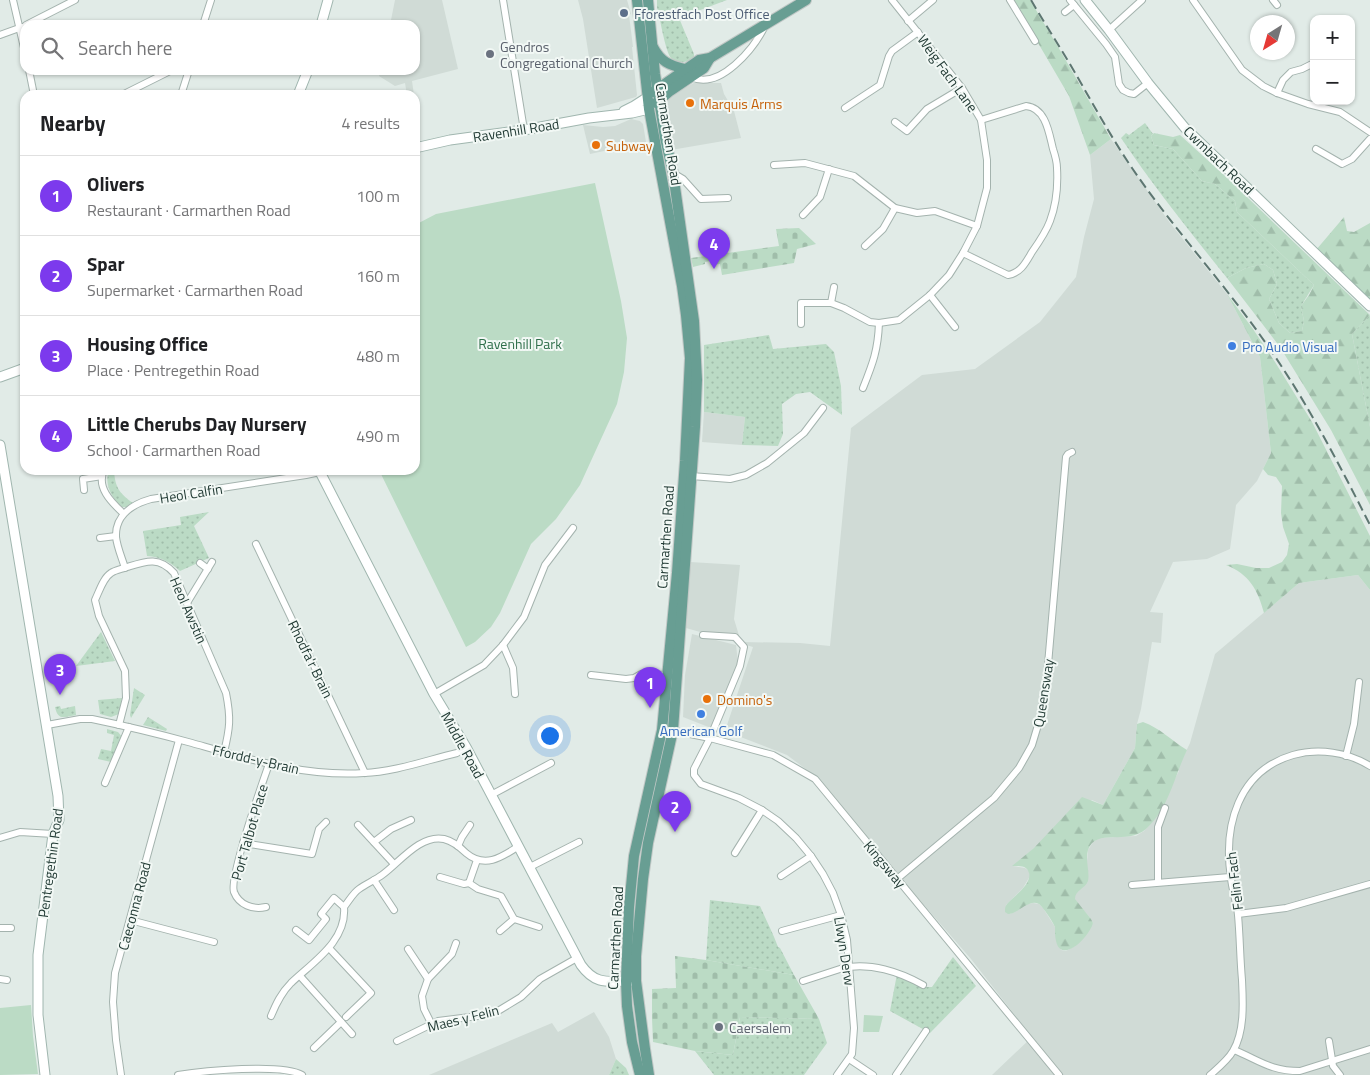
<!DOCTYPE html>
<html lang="en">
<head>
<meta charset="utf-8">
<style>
	:root { --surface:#fff; --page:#f2f2f2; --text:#202124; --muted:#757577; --line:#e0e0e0; --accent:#7c3aed }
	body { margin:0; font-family:"Titillium Web",sans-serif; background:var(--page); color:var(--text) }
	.controls { position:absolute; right:15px; top:15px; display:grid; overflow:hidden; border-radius:10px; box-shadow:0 1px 4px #0004 }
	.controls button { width:45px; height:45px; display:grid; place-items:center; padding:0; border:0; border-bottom:1px solid var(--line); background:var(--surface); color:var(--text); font:25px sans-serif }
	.compass { position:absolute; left:1250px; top:15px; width:45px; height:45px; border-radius:50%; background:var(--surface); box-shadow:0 1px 4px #0004; rotate:217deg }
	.you { position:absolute; left:549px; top:735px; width:18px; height:18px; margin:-12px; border:4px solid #fff; border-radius:50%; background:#1a73e8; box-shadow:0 0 0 8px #1a73e833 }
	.badge { display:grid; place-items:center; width:32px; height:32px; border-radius:50%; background:var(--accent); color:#fff; font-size:16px; font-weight:700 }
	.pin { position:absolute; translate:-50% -41px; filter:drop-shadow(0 1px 2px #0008) }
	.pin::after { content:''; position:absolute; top:26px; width:18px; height:15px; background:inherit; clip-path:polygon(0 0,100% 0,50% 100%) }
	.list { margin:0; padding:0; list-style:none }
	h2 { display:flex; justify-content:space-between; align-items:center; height:65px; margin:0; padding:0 20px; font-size:21px }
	h2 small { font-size:16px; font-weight:400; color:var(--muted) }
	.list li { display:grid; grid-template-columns:32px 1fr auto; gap:15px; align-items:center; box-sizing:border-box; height:80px; padding:0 20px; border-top:1px solid var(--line) }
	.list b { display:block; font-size:19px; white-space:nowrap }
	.list p { margin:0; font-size:16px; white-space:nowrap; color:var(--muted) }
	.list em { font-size:16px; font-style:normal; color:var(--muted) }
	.icon { flex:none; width:28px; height:28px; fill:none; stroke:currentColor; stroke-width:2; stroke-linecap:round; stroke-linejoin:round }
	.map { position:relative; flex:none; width:1370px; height:1075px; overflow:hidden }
	.search { position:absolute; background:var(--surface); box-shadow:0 1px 4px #0004; left:20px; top:20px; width:400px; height:55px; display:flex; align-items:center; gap:12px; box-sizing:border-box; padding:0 18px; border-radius:15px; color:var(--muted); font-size:19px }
	.panel { position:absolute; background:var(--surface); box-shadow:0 1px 4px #0004; left:20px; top:90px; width:400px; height:385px; border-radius:15px }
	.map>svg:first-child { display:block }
	.built { fill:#d0dbd6 }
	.grass { fill:url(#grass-dots) }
	.forest { fill:url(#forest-firs) }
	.cemetery { fill:url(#cemetery-stones) }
	.park { fill:#bbdbc5 }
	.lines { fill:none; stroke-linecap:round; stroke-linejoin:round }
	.street-casing { stroke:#a4b3ae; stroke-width:8 }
	.secondary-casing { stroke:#a0b6af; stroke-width:11 }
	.primary-casing { stroke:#c1c8c6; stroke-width:12 }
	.street { stroke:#fff; stroke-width:6 }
	.secondary { stroke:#fff; stroke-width:9 }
	.primary { stroke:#689e93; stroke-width:10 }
	.rail { stroke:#5d7671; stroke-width:2; stroke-dasharray:10 5; stroke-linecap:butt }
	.service-dot { fill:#5c6f8a; stroke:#f2f8f5; stroke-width:2 }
	.worship-dot { fill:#6b7280; stroke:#f2f8f5; stroke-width:2 }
	.food-dot { fill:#e8710a; stroke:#f2f8f5; stroke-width:2 }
	.shop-dot { fill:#3f7fe0; stroke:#f2f8f5; stroke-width:2 }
	.labels { text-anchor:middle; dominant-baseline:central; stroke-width:4; stroke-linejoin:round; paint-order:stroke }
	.service-label { font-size:14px; fill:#4e5e75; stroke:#f2f8f5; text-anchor:start }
	.worship-label { font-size:14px; fill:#5b616d; stroke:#f2f8f5; text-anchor:start }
	.street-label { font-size:14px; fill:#223b35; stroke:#f2f8f5 }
	.food-label { font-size:14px; fill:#c56008; stroke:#f2f8f5; text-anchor:start }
	.park-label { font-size:14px; fill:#2f6f4b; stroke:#f2f8f5 }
	.shop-label { font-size:14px; fill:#366cbe; stroke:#f2f8f5; text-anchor:start }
</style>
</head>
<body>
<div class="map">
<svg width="1370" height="1075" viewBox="0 0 1370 1075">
	<defs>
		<pattern id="grass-dots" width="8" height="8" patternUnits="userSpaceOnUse" patternTransform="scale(1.25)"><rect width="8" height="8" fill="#bbdbc5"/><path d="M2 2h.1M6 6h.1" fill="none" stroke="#a0bdaa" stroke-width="1.8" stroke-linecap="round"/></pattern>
		<pattern id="forest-firs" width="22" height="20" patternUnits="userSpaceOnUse" patternTransform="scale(1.25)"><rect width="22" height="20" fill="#bbdbc5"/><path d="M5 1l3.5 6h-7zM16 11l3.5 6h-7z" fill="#a0bdaa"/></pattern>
		<pattern id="cemetery-stones" width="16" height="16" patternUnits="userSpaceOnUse" patternTransform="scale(1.25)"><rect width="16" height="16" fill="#bbdbc5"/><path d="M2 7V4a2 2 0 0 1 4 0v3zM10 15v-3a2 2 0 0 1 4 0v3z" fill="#a0bdaa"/></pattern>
	</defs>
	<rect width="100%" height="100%" fill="#e1ebe7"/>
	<g class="built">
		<polygon points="395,0 442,0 458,69 412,81 414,95 407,95 405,83 395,86 379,76 381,70 415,70 415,25 390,25"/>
		<polygon points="578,0 627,0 631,14 629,15 633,47 632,47 637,95 636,97 597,108 583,19"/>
		<polygon points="694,83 721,83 724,94 734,111 741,138 671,150 666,102 680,90"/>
		<polygon points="631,119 640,121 643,124 646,142 590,154 583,125 603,127 615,126"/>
		<polygon points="1111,139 1170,223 1227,294 1260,357 1271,453 1257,481 1236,505 1230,549 1207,559 1173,562 1150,612 1163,613 1161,643 1152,642 1141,709 1137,724 1135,748 1103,805 1092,800 1013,866 1025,868 1029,871 1030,876 1023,888 1006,905 1010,914 1027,904 1033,903 1039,904 1043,908 1055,927 1057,943 1061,950 1066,951 1075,946 1093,923 1091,919 1074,899 1074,896 1076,893 1085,885 1088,850 1093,842 1099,838 1136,836 1144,831 1151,823 1179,771 1179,766 1190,743 1215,654 1299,583 1358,575 1370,590 1370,1075 992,1075 1032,1037 971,959 891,867 819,779 787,755 725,731 753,647 686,628 690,562 740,565 734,619 741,642 800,643 830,646 851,428 922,375 975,369 1040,322 1076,277 1084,237 1094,199 1090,155"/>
		<polygon points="704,412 745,417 742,445 702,442"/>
		<polygon points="692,634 736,645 738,662 711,728 683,717 685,675"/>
		<polygon points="594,1012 609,1037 616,1059 609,1075 429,1075 552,1023 558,1032"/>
	</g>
	<g class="grass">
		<path d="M 657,0 L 727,0 L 679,18 L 694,54 L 694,58 C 687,63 678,64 671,58 C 665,51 660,17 657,7 Z"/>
		<path d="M 1145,123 L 1153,134 L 1151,136 L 1154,145 L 1173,149 L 1202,181 L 1215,184 L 1235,201 L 1237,212 L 1314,285 L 1301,306 L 1304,321 L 1302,331 L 1290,333 L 1279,323 L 1269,299 L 1277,284 L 1273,270 L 1264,264 L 1246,268 L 1227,278 C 1190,232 1154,187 1121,138 L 1126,133 L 1129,135 Z"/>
		<polygon points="1370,315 1370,427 1352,334"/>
		<polygon points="769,335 773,349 826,344 834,352 841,386 842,415 810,392 796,394 782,404 783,434 778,446 742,445 745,417 704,412 704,345"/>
		<path d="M 109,470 L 114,470 C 115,487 119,493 133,503 L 127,507 L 122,507 C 111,497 104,484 109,470 Z"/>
		<path d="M 209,512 L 194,526 L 209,558 L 180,571 C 170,562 161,557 147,556 L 143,531 L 181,525 L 180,517 Z"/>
		<polygon points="101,632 115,661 76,666"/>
		<polygon points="134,688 145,695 131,718 130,715"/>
		<polygon points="122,698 119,714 111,717 100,714 98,700"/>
		<path d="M 60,706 L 61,709 L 75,706 L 76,715 C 64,717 58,721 55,707 Z"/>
		<polygon points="148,717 167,729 166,731 143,725"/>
		<polygon points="107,729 118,732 123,738 111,762 98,759 101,749 111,751 114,735 107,733"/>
		<path d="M 710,900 L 760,906 C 766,920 773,933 778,947 L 780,948 L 794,975 L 706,960 Z"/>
		<polygon points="953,957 976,986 930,1033 890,1011 897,974 925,987 932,987"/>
		<polygon points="740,1017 819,1019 827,1043 804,1075 714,1075 695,1051 733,1055"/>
		<polygon points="616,1059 626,1068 629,1075 609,1075"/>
	</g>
	<g class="forest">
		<polygon points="1013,0 1030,0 1057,45 1111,139 1090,155 1069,96"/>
		<polygon points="1154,133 1173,137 1180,135 1225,176 1370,315 1352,334 1370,427 1370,505 1331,430 1280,347 1227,278 1246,268 1264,264 1273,270 1277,284 1269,299 1279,323 1290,333 1302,331 1304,321 1301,306 1309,295 1314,285 1237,212 1235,201 1215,184 1202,181 1173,149 1154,145 1151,136"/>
		<polygon points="1344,217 1347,231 1354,232 1370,223 1370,303 1316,250"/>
		<path d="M 1227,294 L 1253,329 L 1275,362 L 1312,422 L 1370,536 L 1370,590 L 1358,575 L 1299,583 L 1264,613 C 1258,590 1249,574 1226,565 L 1237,564 L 1256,568 L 1269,568 L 1282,562 L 1287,555 L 1289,544 L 1283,527 L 1281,513 L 1282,486 L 1276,477 L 1268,475 L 1263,469 L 1271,453 L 1260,357 Z"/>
		<path d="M 1143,722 C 1160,728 1172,741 1187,750 C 1174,777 1169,808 1146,829 C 1127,846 1096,827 1088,850 C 1085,860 1090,872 1088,881 C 1085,889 1075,890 1075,899 L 1091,919 L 1093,923 C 1091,931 1081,943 1074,947 C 1061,955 1056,948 1055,934 C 1055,933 1055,928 1055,927 C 1053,922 1043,907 1039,904 C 1029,898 1018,914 1008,914 L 1005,912 C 1005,908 1005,907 1007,904 C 1013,897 1032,884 1029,873 C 1027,865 1019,866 1012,866 L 1034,848 L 1082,797 L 1103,805 L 1135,748 L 1137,724 Z"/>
	</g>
	<g class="cemetery">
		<polygon points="799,228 816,244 797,249 794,263 722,275 720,264 711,265 710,261 705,262 705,264 693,267 691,258 779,246 776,229"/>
		<polygon points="675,956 706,960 794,975 819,1019 740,1017 733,1055 695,1051 653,1042 652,1018 652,989 676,988"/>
	</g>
	<g class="park">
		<polygon points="595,183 621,301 627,338 624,372 617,404 580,485 556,519 531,544 500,613 491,627 475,642 466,647 379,470 415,470 415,225 436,214"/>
		<polygon points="31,1005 33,1036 38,1074 0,1075 0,1008"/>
		<polygon points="864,1015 883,1016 879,1032 863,1032"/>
	</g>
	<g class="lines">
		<g class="street-casing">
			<g id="street">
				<polyline points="13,0 25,52"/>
				<polyline points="503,0 524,130"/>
				<polyline points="1010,0 1035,41"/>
				<polyline points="1070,0 1106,44 1115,57 1119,84 1123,90 1129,93 1134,94 1148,83"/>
				<polyline points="1193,0 1242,70 1263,86 1277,93 1308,104 1340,112 1370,132"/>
				<polyline points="1273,0 1277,5"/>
				<polyline points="1065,12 1074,5"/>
				<polyline points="908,21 933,0"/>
				<polyline points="26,25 75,0"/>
				<polyline points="203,25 211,0"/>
				<polyline points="1109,30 1142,0"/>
				<polyline points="0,35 22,27"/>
				<polyline points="29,70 34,95"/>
				<path d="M 691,77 C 720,91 754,48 765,26"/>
				<polyline points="1277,93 1283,80 1291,72 1302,69 1312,64"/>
				<polyline points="122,95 172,70"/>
				<polyline points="181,95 189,70"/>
				<polyline points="845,108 880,85 889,56 892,51 918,32"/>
				<polyline points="895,122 907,131 927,109 962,88"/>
				<polyline points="1316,149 1342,164 1352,159 1370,139"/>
				<polyline points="774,165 805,163 854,176 895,208 917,213 935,211 977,226"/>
				<polyline points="673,173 683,179 701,199 728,198"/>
				<polyline points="803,215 820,197 829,169"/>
				<polyline points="865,246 883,229 895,208"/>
				<path d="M 963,253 L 1008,275 C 1021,273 1026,262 1032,252 C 1039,242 1046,232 1050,221 C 1056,205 1058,185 1057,168 C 1057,161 1055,155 1053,149 C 1049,133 1046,108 1026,106 L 981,120"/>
				<polyline points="930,295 955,327"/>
				<polyline points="831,303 834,287"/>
				<polyline points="801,324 801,303 831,303 844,308 870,322 879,323 899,320 930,295 949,275 963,253 977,226 987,188 987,160 981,120 962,88 892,0"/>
				<path d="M 863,388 C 873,363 878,350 879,323"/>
				<path d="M 104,470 C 96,487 111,502 123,513"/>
				<polyline points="691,476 730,479 746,475 767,463 804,433 823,408"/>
				<polyline points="84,490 83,479 102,476"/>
				<polyline points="100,538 116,536"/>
				<polyline points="256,544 365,773"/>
				<polyline points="200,563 208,569"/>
				<path d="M 125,568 C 122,558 117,547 116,537 C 115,515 133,504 151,499 L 306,475 L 320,472"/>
				<polyline points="187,603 212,562"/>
				<polyline points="703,635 735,637 744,647 740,666 710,738 694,769 694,775 701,784 739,798 762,810 778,821 796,838 811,856 823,874 833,893 841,915 847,940 854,1028 852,1054 837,1075"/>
				<polyline points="503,645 513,668 515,694"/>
				<polyline points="591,675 626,679 634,678 641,674 667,675"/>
				<polyline points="434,694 484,665 503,645 524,617 545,565 573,528"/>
				<path d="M 47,725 L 80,719 L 92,719 C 126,726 159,734 192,743 C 248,759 305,777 364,773 C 394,772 427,760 457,753 L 466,747"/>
				<path d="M 119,725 L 126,698 L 125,671 L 99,616 L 95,600 C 99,592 103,578 111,573 C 115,570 122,569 127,567 C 146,561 159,556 174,573 L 226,693 C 231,718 230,728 224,752"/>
				<polyline points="670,730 710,738 773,755 815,779 1059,1075"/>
				<polyline points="1346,756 1354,724 1359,682"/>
				<polyline points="105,783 129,727"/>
				<polyline points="491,795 551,763"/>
				<polyline points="358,825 394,864"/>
				<polyline points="0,838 20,832 53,834"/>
				<polyline points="374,842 391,829 411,820"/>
				<polyline points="243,843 312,854 319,829 326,822"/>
				<polyline points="458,846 462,837 470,825"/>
				<polyline points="735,853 762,810"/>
				<polyline points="530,867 579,842"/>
				<polyline points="781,876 811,856"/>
				<polyline points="440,877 464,884 469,883"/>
				<polyline points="897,879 994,798 1019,768 1032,745 1041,715 1047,676 1066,457 1068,454 1072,452"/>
				<polyline points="374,880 394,910"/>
				<polyline points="1158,882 1158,827 1165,808"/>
				<polyline points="469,883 478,889 501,896 514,919 539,927"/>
				<polyline points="469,883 477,860"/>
				<polyline points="1132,885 1230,877"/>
				<path d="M 266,907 C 253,910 239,905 234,892 C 229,878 262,784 269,764"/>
				<polyline points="1238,914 1286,908 1370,884"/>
				<polyline points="130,920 214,942"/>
				<polyline points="0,928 11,928"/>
				<polyline points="296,930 309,940 326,919 321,914 334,898 344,907"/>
				<polyline points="500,931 514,919"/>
				<polyline points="782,931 841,915"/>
				<polyline points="329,948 371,993 346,1017"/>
				<polyline points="408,949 428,979"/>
				<polyline points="300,976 352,1034"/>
				<polyline points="0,979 7,980"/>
				<path d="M 803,981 L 843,968 C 870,962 900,972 923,985"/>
				<path d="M 271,1016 C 276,1004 281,993 291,983 C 313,962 347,941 344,907 C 349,901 353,893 359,889 C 366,884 375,880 382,875 C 399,863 420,834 444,839 C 452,841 460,847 466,853 C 485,869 502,857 519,846"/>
				<polyline points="431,1023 424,1009 422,996 428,979 452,954 456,943"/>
				<polyline points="397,1041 438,1021 478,1016 498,1011 521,997 540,979 577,958"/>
				<polyline points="1329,1041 1333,1066 1340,1075"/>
				<polyline points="314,1048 341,1022"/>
				<path d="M 1234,1050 C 1259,1060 1270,1071 1300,1071 L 1370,1049"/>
				<polyline points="849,1059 873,1075"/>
				<polyline points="121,1075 116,1040 113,1002 115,973 179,740"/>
				<path d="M 178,1075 C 202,1071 283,1063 302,1075"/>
				<polyline points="896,1075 926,1031"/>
				<path d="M 1210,1075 C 1218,1068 1228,1060 1233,1051 C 1245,1031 1243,1001 1242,980 C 1240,958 1240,937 1238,915 C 1237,903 1232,890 1231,878 C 1223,826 1238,771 1293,755 C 1318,748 1348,752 1370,766"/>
			</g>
		</g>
		<g class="secondary-casing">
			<g id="secondary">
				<polyline points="1085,0 1109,30 1148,83 1185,128 1370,306"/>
				<polyline points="321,25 328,0"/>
				<polyline points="298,95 308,70"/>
				<polyline points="624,111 634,106 648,97"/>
				<polyline points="415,148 450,140 524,130 589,118 632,113 649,109"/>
				<polyline points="0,377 25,368"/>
				<polyline points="0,445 58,796 59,820 53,834 38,955 38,1015 45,1075"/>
				<path d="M 319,470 L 434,694 L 466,747 L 581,965 C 596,986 609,981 632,981"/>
			</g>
		</g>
		<g class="primary-casing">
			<g id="primary">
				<polyline points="637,0 649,109 682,286 686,315 690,358 685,461 677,573 662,730 634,856 629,907 626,981 627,1006 632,1042 640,1075"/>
				<polyline points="648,0 655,74 665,138 673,173 694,321 697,380 695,427 673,730 648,843 643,879 636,956 636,981 645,1049 649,1075"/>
				<path d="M 653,47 C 661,62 669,65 685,69"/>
				<polyline points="653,92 699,60 710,58 806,0"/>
				<polyline points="656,103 670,91 704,68 710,58"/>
			</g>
		</g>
		<use href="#street" class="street"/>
		<use href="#secondary" class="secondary"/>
		<use href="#primary" class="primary"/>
		<path class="rail" d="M 1031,0 C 1045,24 1060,47 1074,71 C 1093,104 1111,137 1132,168 C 1173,228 1223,282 1265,342 C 1306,400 1338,462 1370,525"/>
	</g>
	<circle class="service-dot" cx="624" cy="13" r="5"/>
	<g class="worship-dot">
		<circle cx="490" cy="54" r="5"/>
		<circle cx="719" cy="1027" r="5"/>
	</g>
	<g class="food-dot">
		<circle cx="690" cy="103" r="5"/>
		<circle cx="596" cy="145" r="5"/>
		<circle cx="707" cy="699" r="5"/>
	</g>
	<g class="shop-dot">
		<circle cx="1232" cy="346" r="5"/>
		<circle cx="701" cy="714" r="5"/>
	</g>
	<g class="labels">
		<g class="service-label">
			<text x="634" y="13">Fforestfach Post Office</text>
		</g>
		<g class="worship-label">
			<text x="500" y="46">Gendros<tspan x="500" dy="16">Congregational Church</tspan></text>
			<text x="729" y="1027">Caersalem</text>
		</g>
		<g class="street-label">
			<text transform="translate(948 73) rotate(54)">Weig Fach Lane</text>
			<text transform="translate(516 130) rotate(-9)">Ravenhill Road</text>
			<text transform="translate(669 134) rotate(81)">Carmarthen Road</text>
			<text transform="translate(1219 160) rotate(44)">Cwmbach Road</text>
			<text transform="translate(191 493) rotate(-9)">Heol Calfin</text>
			<text transform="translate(665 537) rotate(-86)">Carmarthen Road</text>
			<text transform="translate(189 610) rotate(66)">Heol Awstin</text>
			<text transform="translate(311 659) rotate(64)">Rhodfa'r Brain</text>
			<text transform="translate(1043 693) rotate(-81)">Queensway</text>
			<text transform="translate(463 745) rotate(61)">Middle Road</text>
			<text transform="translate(256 759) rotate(13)">Ffordd-y-Brain</text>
			<text transform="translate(249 832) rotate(-74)">Port Talbot Place</text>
			<text transform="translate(50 863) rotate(-82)">Pentregethin Road</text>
			<text transform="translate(885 864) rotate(50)">Kingsway</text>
			<text transform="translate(1234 881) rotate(-97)">Felin Fach</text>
			<text transform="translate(134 906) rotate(-75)">Caeconna Road</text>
			<text transform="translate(615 938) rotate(-87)">Carmarthen Road</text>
			<text transform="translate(845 951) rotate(81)">Llwyn Derw</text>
			<text transform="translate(463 1018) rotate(-14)">Maes y Felin</text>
		</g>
		<g class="food-label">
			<text x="700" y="103">Marquis Arms</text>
			<text x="606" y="145">Subway</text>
			<text x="717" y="699">Domino's</text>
		</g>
		<g class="park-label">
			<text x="520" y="343">Ravenhill Park</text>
		</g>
		<g class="shop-label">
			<text x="1242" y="346">Pro Audio Visual</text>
			<text x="701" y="730" text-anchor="middle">American Golf</text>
		</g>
	</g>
</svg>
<div class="controls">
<button>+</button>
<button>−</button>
</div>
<svg class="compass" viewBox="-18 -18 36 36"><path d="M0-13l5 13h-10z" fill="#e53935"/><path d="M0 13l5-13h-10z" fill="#757577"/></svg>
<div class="you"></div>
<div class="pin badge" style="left:650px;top:708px">1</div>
<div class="pin badge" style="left:675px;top:832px">2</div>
<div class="pin badge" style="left:60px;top:695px">3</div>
<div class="pin badge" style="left:714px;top:269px">4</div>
<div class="search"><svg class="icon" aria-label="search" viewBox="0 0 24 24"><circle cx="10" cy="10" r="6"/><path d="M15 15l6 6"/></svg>Search here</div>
<section class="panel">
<h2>Nearby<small>4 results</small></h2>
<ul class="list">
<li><span class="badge">1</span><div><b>Olivers</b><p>Restaurant · Carmarthen Road</p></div><em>100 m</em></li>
<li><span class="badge">2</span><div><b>Spar</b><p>Supermarket · Carmarthen Road</p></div><em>160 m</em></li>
<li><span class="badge">3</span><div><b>Housing Office</b><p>Place · Pentregethin Road</p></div><em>480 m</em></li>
<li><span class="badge">4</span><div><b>Little Cherubs Day Nursery</b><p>School · Carmarthen Road</p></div><em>490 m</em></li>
</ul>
</section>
</div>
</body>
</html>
